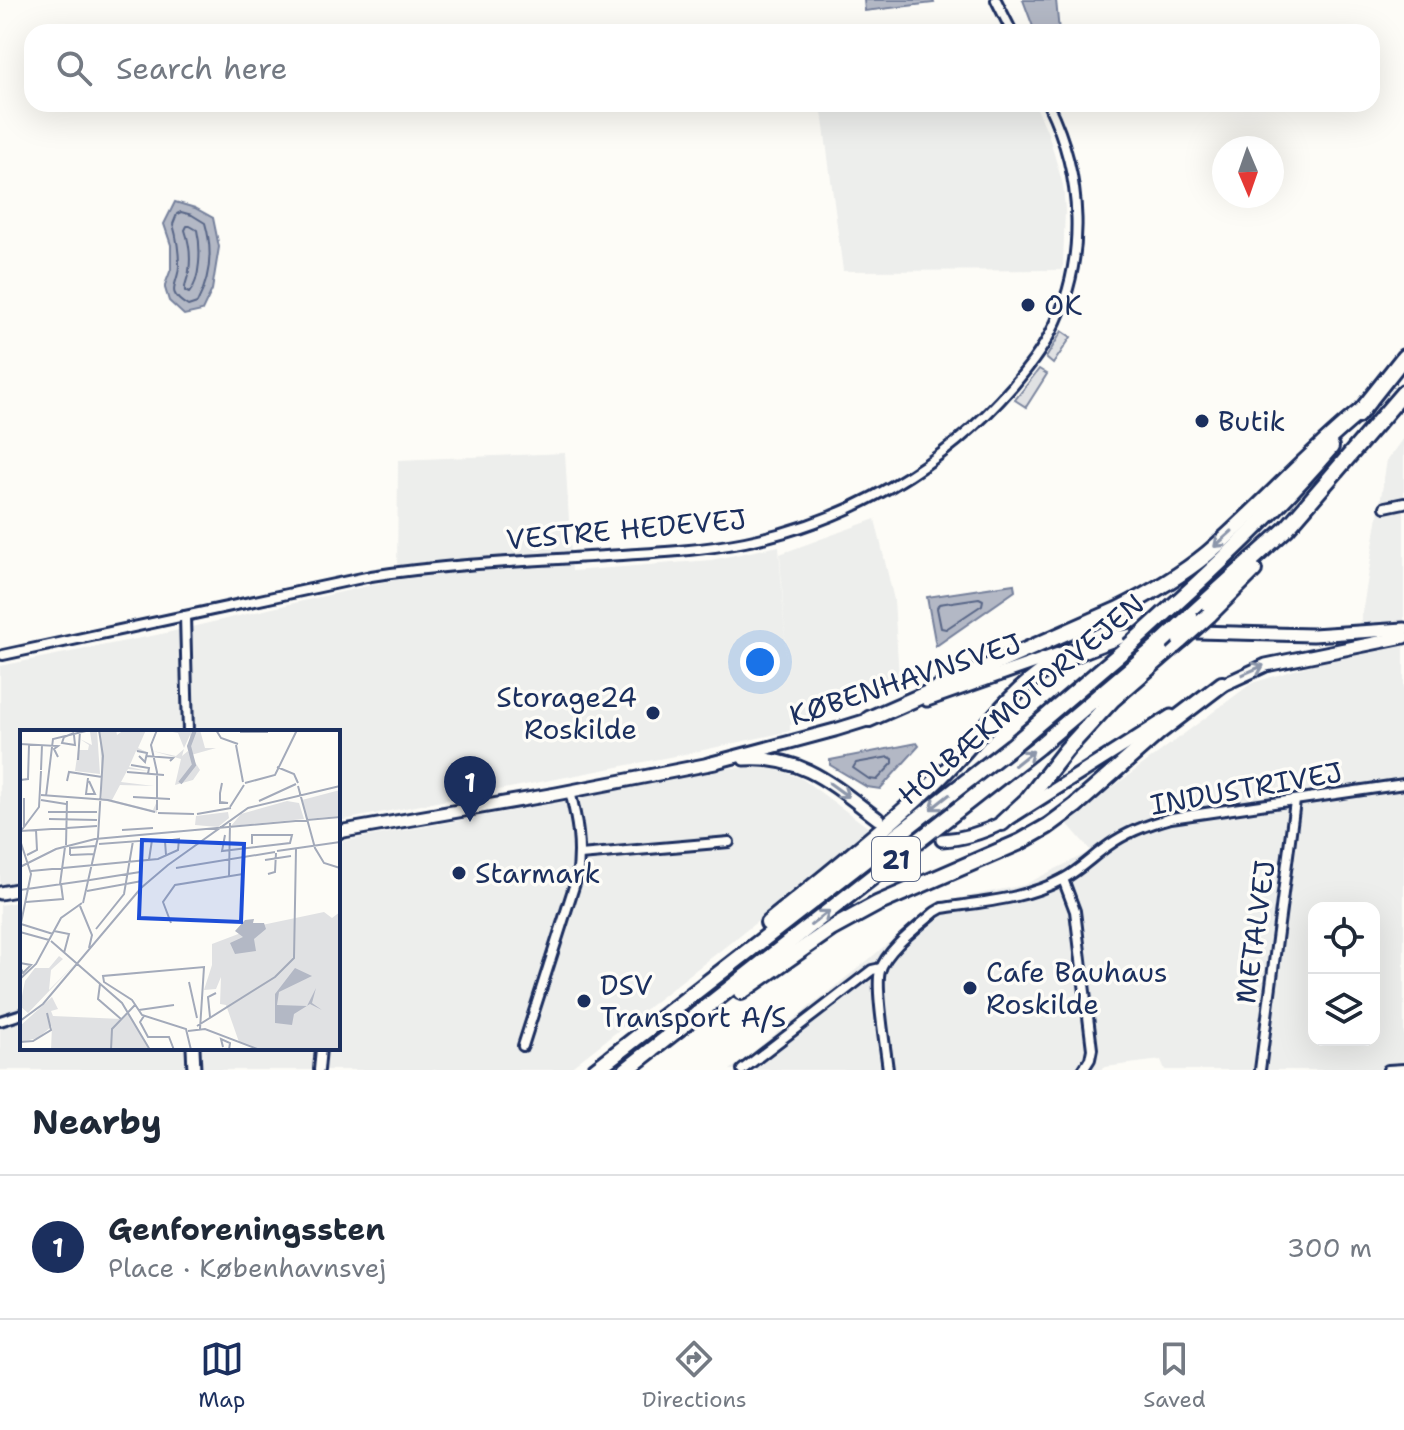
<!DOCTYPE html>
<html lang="en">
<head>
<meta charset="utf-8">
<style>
	:root { --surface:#fff; --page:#f6f6f7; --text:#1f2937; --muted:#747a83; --line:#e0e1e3; --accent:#1b2f5e }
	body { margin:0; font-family:"Shantell Sans",sans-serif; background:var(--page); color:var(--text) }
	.controls { position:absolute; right:24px; bottom:24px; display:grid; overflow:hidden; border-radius:16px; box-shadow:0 8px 32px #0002 }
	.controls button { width:72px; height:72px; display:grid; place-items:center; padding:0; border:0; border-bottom:2px solid var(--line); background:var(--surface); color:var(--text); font:40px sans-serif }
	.compass { position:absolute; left:1212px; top:136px; width:72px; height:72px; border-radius:50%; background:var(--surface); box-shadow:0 8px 32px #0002; rotate:178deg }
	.you { position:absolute; left:760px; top:662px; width:28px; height:28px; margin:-20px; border:6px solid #fff; border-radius:50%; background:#1a73e8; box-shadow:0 0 0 12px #1a73e833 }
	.badge { display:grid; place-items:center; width:52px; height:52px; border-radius:50%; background:var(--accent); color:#fff; font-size:26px; font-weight:700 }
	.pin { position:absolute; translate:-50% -66px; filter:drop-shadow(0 2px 4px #0008) }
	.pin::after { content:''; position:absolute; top:42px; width:28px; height:24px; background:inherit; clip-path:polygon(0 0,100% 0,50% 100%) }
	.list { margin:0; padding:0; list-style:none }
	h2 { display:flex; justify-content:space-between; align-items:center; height:104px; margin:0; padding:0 32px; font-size:34px }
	h2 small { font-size:26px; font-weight:400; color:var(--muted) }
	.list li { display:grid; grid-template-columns:52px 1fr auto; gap:24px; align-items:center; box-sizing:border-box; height:144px; padding:0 32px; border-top:2px solid var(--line) }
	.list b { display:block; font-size:30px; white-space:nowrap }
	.list p { margin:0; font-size:26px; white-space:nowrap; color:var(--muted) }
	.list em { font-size:26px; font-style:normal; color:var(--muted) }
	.icon { flex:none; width:44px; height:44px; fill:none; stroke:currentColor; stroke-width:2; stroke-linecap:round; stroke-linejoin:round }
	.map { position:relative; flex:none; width:1404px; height:1070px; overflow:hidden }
	.search { position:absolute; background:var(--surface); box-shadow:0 8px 32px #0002; left:24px; right:24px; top:24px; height:88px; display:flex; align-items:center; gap:20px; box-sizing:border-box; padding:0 28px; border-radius:24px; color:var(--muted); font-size:30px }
	.sheet { height:248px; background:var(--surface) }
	nav { display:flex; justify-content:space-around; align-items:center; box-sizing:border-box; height:112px; border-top:2px solid var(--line); background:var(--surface); font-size:22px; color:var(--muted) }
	nav a { display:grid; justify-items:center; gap:4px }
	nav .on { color:var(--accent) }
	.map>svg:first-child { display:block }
	.built { fill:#edeeec; fill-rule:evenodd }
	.green { fill:#e0e1e3; stroke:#7e88a0; stroke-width:2 }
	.water { fill:#b3b8c5; stroke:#76819c; stroke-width:2 }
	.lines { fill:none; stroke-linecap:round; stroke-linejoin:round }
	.shore { stroke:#586687; stroke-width:2 }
	.street-casing { stroke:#1b2f5e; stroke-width:14 }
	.secondary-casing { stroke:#1b2f5e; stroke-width:17 }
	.highway-casing { stroke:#1b2f5e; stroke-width:20 }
	.street { stroke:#fdfcf7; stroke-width:8 }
	.secondary { stroke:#fdfcf7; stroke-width:11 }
	.highway { stroke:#fdfcf7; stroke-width:14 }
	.highway-bridge-casing { stroke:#1b2f5e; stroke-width:20; stroke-linecap:butt }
	.highway-bridge { stroke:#fdfcf7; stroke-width:14 }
	.oneway { stroke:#8c96aa }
	.poi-dot { fill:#1b2f5e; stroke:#fdfcf7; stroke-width:3 }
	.labels { text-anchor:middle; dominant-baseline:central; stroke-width:7; stroke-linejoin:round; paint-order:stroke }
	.shield { fill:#fdfcf7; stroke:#5f6c8c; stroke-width:2 }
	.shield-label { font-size:26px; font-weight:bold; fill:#1b2f5e }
	.poi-label { font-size:28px; fill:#1b2f5e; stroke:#fdfcf7; text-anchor:start }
	.street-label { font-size:28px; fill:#1b2f5e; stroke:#fdfcf7 }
	.inset-river { fill:none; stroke:#b3b8c5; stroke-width:4 }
	.inset-road { fill:none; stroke:#a3aaba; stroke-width:2 }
	.view { fill:#1d4ed8; fill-opacity:0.15; stroke:#1d4ed8; stroke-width:4 }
	.inset-edge { fill:none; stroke:#1b2f5e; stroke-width:4 }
</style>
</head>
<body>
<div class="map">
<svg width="1404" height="1070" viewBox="0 0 1404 1070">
	<rect width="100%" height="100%" fill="#fdfcf7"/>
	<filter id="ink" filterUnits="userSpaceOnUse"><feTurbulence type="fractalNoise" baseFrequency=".0125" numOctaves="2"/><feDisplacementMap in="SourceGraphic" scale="16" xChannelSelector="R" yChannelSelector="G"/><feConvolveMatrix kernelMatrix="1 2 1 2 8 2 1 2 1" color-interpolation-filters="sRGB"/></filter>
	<g filter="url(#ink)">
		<g class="built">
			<polygon points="821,104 1035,104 1048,133 1063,185 1065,210 1063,265 1061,270 843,271"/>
			<path d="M 1404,437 L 1404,1070 L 1165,1070 L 1161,1060 L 1105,1067 L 1100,1070 L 730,1070 L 867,961 L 935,903 L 1024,885 L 1091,851 L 1066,822 L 1252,683 L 1356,651 L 1387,460 ZM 1314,908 L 1374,908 L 1374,1040 L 1314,1040 Z"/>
			<polygon points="565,453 572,571 711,560 779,546 787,669 780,554 875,519 894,600 899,677 852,695 852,708 790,725 790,731 690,753 338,821 338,732 22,732 22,882 0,886 0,666 166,633 397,579 398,460"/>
			<polygon points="769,767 801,778 873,831 568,1070 0,1070 0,905 22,901 22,1048 338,1048 338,842 557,803 721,768"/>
		</g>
		<g class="green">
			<polygon points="1062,331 1071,337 1053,364 1046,358"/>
			<polygon points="1039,369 1047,374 1026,407 1015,400"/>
		</g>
		<g class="water">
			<polygon points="864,0 933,0 934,3 865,11"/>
			<polygon points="1023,0 1056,0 1059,32 1035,32"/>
			<polygon points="175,202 195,208 213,218 219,247 212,290 202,311 184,315 169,301 165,288 165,285 171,269 171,245 164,224"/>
			<polygon points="1014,584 1015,591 936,646 927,597"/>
			<polygon points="917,743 919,746 880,789 867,787 830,765 830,760"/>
		</g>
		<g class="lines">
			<g class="shore">
				<path d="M 181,212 L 192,215 L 205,223 C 213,250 210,278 197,303 L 188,306 C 163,291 179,285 179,265 C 179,250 177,238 173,224 L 177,214 Z"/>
				<path d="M 187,226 L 190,226 L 197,230 C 201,247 201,280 189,293 L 185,291 C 184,283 188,280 189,271 C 191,258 189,242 185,230 Z"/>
				<polygon points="979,598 983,600 982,605 946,629 941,628 937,608 939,604"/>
				<polygon points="889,757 893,759 893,763 877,780 869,779 853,768 856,763"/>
			</g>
			<g class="street-casing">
				<g id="street">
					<polyline points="996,0 1012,32"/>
					<polyline points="1385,507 1404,503"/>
					<polyline points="185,616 188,732"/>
					<path d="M 3,655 L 371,576 C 449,564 528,561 606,556 C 653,553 699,551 745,542 C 849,521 944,466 1013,386 C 1027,369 1041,352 1051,332 C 1088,260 1083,176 1048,104"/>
					<polyline points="580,855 729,842"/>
					<polyline points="1063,879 1075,911 1092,1049 1090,1059 1083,1070"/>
					<polyline points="0,1021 22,1014"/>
					<path d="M 523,1046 L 577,877 C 582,846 577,820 570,791"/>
					<polyline points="319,1070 321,1048"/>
					<polyline points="742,1070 872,970 881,968"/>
					<path d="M 888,1070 C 886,1050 875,987 880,971 C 887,949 918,927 935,912 L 942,908 C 983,902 1026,899 1063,879 C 1080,870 1093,856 1109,845 C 1127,832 1149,824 1171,818 L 1404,784"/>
					<polyline points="1260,1070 1295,801"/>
					<polyline points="1388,1070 1404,1069"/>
				</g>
			</g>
			<g class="secondary-casing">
				<g id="secondary">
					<polyline points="1113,638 1160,631 1313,635 1404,629"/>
					<polyline points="1216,688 1266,665 1404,637"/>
					<polyline points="927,700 1070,650"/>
					<path d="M 744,759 C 803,755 834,786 878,819"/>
					<polyline points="708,764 835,730 877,717"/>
					<polyline points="338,832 556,794 715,763"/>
					<path d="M 942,840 C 964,839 982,833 1002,823 L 1171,716"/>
					<polyline points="0,893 22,889"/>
					<polyline points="193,1048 194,1070"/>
				</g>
			</g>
			<g class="highway-casing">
				<g id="highway">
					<polyline points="1357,416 1404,357"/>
					<path d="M 1164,614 C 1223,561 1280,507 1331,447"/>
					<polyline points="1209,615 1254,570"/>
					<polyline points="1190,616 1287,528 1404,392"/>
					<path d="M 869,719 L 1117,610 C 1149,594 1179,577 1207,554 C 1261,508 1307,454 1362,410"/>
					<polyline points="1002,823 1027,800 1066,750 1112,700 1180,641"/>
					<path d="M 768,923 C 824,878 880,833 933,784 C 972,748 1001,700 1045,670 C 1068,655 1092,647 1118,637"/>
					<polyline points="741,992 831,929 877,904 1020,842 1048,826 1075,806 1159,732 1222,684"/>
					<polyline points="595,1070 1012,746 1129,646"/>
					<polyline points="626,1070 1038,747 1161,643"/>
				</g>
			</g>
			<use href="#street" class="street"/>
			<use href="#secondary" class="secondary"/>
			<use href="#highway" class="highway"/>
			<g class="highway-bridge-casing">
				<g id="highway-bridge">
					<polyline points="1180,641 1209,615"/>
					<polyline points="1161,643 1190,616"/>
					<polyline points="1129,646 1164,614"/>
				</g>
			</g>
			<use href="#highway-bridge" class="highway-bridge"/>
		</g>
		<defs><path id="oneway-shaft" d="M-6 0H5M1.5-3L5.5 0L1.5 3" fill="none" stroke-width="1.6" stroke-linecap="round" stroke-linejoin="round" transform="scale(2)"/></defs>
		<g class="oneway">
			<use href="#oneway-shaft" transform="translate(1223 539) rotate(138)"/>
			<use href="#oneway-shaft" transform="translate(1253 670) rotate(-24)"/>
			<use href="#oneway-shaft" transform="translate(1024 758) rotate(-38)"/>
			<use href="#oneway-shaft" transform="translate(839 790) rotate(36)"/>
			<use href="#oneway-shaft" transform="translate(940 802) rotate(142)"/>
			<use href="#oneway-shaft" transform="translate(820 918) rotate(-38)"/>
		</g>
	</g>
	<g class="poi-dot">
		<circle cx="1028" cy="305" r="8"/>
		<circle cx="1202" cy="421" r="8"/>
		<circle cx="653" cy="713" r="8"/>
		<circle cx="459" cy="873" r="8"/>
		<circle cx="970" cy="988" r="8"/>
		<circle cx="584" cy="1001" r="8"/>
	</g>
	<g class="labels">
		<rect class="shield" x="872" y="837" width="48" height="44" rx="6"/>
		<g class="shield-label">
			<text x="896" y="859">21</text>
		</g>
		<g class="poi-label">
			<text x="1044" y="305">OK</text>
			<text x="1218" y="421">Butik</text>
			<text x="637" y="697" text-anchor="end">Storage24<tspan x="637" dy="32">Roskilde</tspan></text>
			<text x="475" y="873">Starmark</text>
			<text x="986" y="972">Cafe Bauhaus<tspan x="986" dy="32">Roskilde</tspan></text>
			<text x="600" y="985">DSV<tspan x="600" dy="32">Transport A/S</tspan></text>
		</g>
		<g class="street-label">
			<text transform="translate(626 529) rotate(-5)">VESTRE HEDEVEJ</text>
			<text transform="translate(905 679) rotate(-18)">KØBENHAVNSVEJ</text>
			<text transform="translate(1021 699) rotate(-40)">HOLBÆKMOTORVEJEN</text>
			<text transform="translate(1246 788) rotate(-10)">INDUSTRIVEJ</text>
			<text transform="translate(1255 932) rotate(-82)">METALVEJ</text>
		</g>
	</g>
	<g transform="translate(20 730)">
		<rect width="320" height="320" fill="#fdfcf7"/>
		<path d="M 80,0 L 96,0 L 97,5 L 104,0 L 126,0 L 118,18 L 129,23 L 116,21 L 109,37 L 128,41 L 108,39 L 101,52 L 134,56 L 100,55 L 92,70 L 133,80 L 138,69 L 137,83 L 82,70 ZM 142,0 L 180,0 L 185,18 L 196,18 L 171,25 L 170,5 L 164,18 L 158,3 ZM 77,1 L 80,44 L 55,41 L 58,20 L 68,20 L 69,15 L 60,9 L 72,15 L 70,2 ZM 164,19 L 162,26 L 168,21 L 180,40 L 173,50 L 155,55 L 161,29 L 133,21 L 156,26 ZM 320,60 L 320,86 L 286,89 L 282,70 ZM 267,71 L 279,73 L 284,89 L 211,96 L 221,84 ZM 208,82 L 209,88 L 198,97 L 175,95 L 176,86 ZM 304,182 L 312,188 L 320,182 L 320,320 L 239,320 L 219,312 L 206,275 L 200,274 L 201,247 L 196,259 L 184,260 L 192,235 L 192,214 L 242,195 ZM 39,226 L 43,229 L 31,240 L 29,260 L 57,232 L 8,283 L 0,276 L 5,251 L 15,238 L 29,238 ZM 32,267 L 38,279 L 31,281 L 33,286 L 102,289 L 108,283 L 129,320 L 31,320 L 32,296 L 18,308 L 0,312 L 0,296 Z" fill="#e0e1e3"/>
		<path d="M 234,189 L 233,193 L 244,193 L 246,199 L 234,209 L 236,221 L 215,224 L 210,213 L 223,207 L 215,201 L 225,190 ZM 275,238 L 292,246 L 259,262 L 257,275 L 287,276 L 296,258 L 292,273 L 302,280 L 290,274 L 274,284 L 272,295 L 255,293 L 255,264 Z" fill="#b3b8c5"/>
		<path class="inset-river" d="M 160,53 L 174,35 L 169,16 L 175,0"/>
		<path class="inset-road" d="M 137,0 L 131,15 L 137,42 L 137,80M 196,0 L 201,8 L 218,14M 220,2 L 248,2M 54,5 L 55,15 L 42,13 L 44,7 L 54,3M 0,14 L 38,16 L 34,19 L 38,27M 216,15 L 223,52M 117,21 L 127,23 L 125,32 L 119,26M 126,26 L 153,28 L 150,31M 58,30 L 60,1M 111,35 L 129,38 L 128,44M 257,37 L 274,44 L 278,53M 21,40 L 22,15M 107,42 L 144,45M 68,48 L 66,64 L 75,64 L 69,51M 0,50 L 8,49 L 9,15M 47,51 L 49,42 L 82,47M 225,53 L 255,45 L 277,0M 278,56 L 295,118 L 304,133 L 320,138M 21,65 L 88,70 L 135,82M 26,66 L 33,9 L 70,0M 113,67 L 150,69M 4,68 L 4,97M 21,70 L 46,74M 239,71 L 276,54M 200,72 L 208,73 L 200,73 L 200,63 L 202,53M 210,77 L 224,55M 28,82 L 77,82M 138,83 L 174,84M 177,84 L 211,78M 29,89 L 77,90M 102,100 L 133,98M 1,101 L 77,96M 1,101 L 19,77 L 21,41M 205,105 L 202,121 L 270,113 L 272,105 L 232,105 L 232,114M 0,110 L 11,144 L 0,198M 79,114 L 132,110 L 129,130M 46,115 L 47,71M 257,121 L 320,112M 7,125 L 17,120 L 16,100M 50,125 L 50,118 L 75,116M 50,125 L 74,124M 245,130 L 271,126M 0,137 L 36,119 L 75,109 L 320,87M 156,138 L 255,122M 11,141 L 138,129 L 158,120 L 159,109 L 145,111 L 146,125M 248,144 L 255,142 L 256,123M 209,146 L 210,93M 70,150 L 120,142M 40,154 L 45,117M 0,160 L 70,150M 67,161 L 122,151M 6,172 L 43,169 L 41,154M 63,173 L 78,107 L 83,26 L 79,0M 60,176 L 72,205 L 69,218M 151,193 L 143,172 L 155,155 L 223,144M 1,194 L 33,204M 76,199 L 104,164 L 113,111M 34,201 L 49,204 L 44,223M 0,202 L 29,210M 31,211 L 102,273 L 130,320M 0,233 L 11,235 L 3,243 L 0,237M 0,249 L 16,234 L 41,188 L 62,173M 169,252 L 177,288M 80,254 L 78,269 L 101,289M 119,280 L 154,275M 124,286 L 120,292 L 128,307 L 149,307 L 154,320M 190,287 L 188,267 L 196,263M 0,291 L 23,274 L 121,158 L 148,135 L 228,78 L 320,56M 177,296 L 255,247 L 274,228 L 276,119M 168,301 L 185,299 L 240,320M 0,312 L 13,311 L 31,300 L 27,283M 203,317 L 201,309 L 210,313 L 209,320M 91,320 L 92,299 L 115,275M 171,320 L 166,299 L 122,285 L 112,270 L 84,252 L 83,246 L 184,237 L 180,299"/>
		<path class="view" d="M 122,110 L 224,114 L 221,192 L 119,188 Z"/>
		<rect width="320" height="320" class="inset-edge"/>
	</g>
</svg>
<div class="controls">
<button><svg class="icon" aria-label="locate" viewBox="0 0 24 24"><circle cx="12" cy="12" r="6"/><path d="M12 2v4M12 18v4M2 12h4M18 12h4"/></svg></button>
<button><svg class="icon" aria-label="layers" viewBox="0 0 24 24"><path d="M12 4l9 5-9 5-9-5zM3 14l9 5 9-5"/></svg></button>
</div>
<svg class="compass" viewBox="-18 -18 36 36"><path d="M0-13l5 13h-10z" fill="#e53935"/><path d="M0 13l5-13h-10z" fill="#747a83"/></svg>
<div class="you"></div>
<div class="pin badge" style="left:470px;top:822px">1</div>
<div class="search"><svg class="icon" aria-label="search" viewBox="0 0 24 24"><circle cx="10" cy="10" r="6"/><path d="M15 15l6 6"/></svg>Search here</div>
</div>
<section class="sheet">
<h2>Nearby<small></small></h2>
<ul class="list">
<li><span class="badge">1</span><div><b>Genforeningssten</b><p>Place · Københavnsvej</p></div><em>300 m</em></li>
</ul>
</section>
<nav>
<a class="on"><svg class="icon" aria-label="map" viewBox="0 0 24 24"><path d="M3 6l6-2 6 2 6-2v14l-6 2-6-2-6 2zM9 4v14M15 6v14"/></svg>Map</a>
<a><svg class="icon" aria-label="directions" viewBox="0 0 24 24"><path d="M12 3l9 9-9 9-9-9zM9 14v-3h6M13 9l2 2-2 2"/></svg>Directions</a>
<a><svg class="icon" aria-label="saved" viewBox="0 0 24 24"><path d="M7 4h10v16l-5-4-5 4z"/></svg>Saved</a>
</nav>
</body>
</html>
